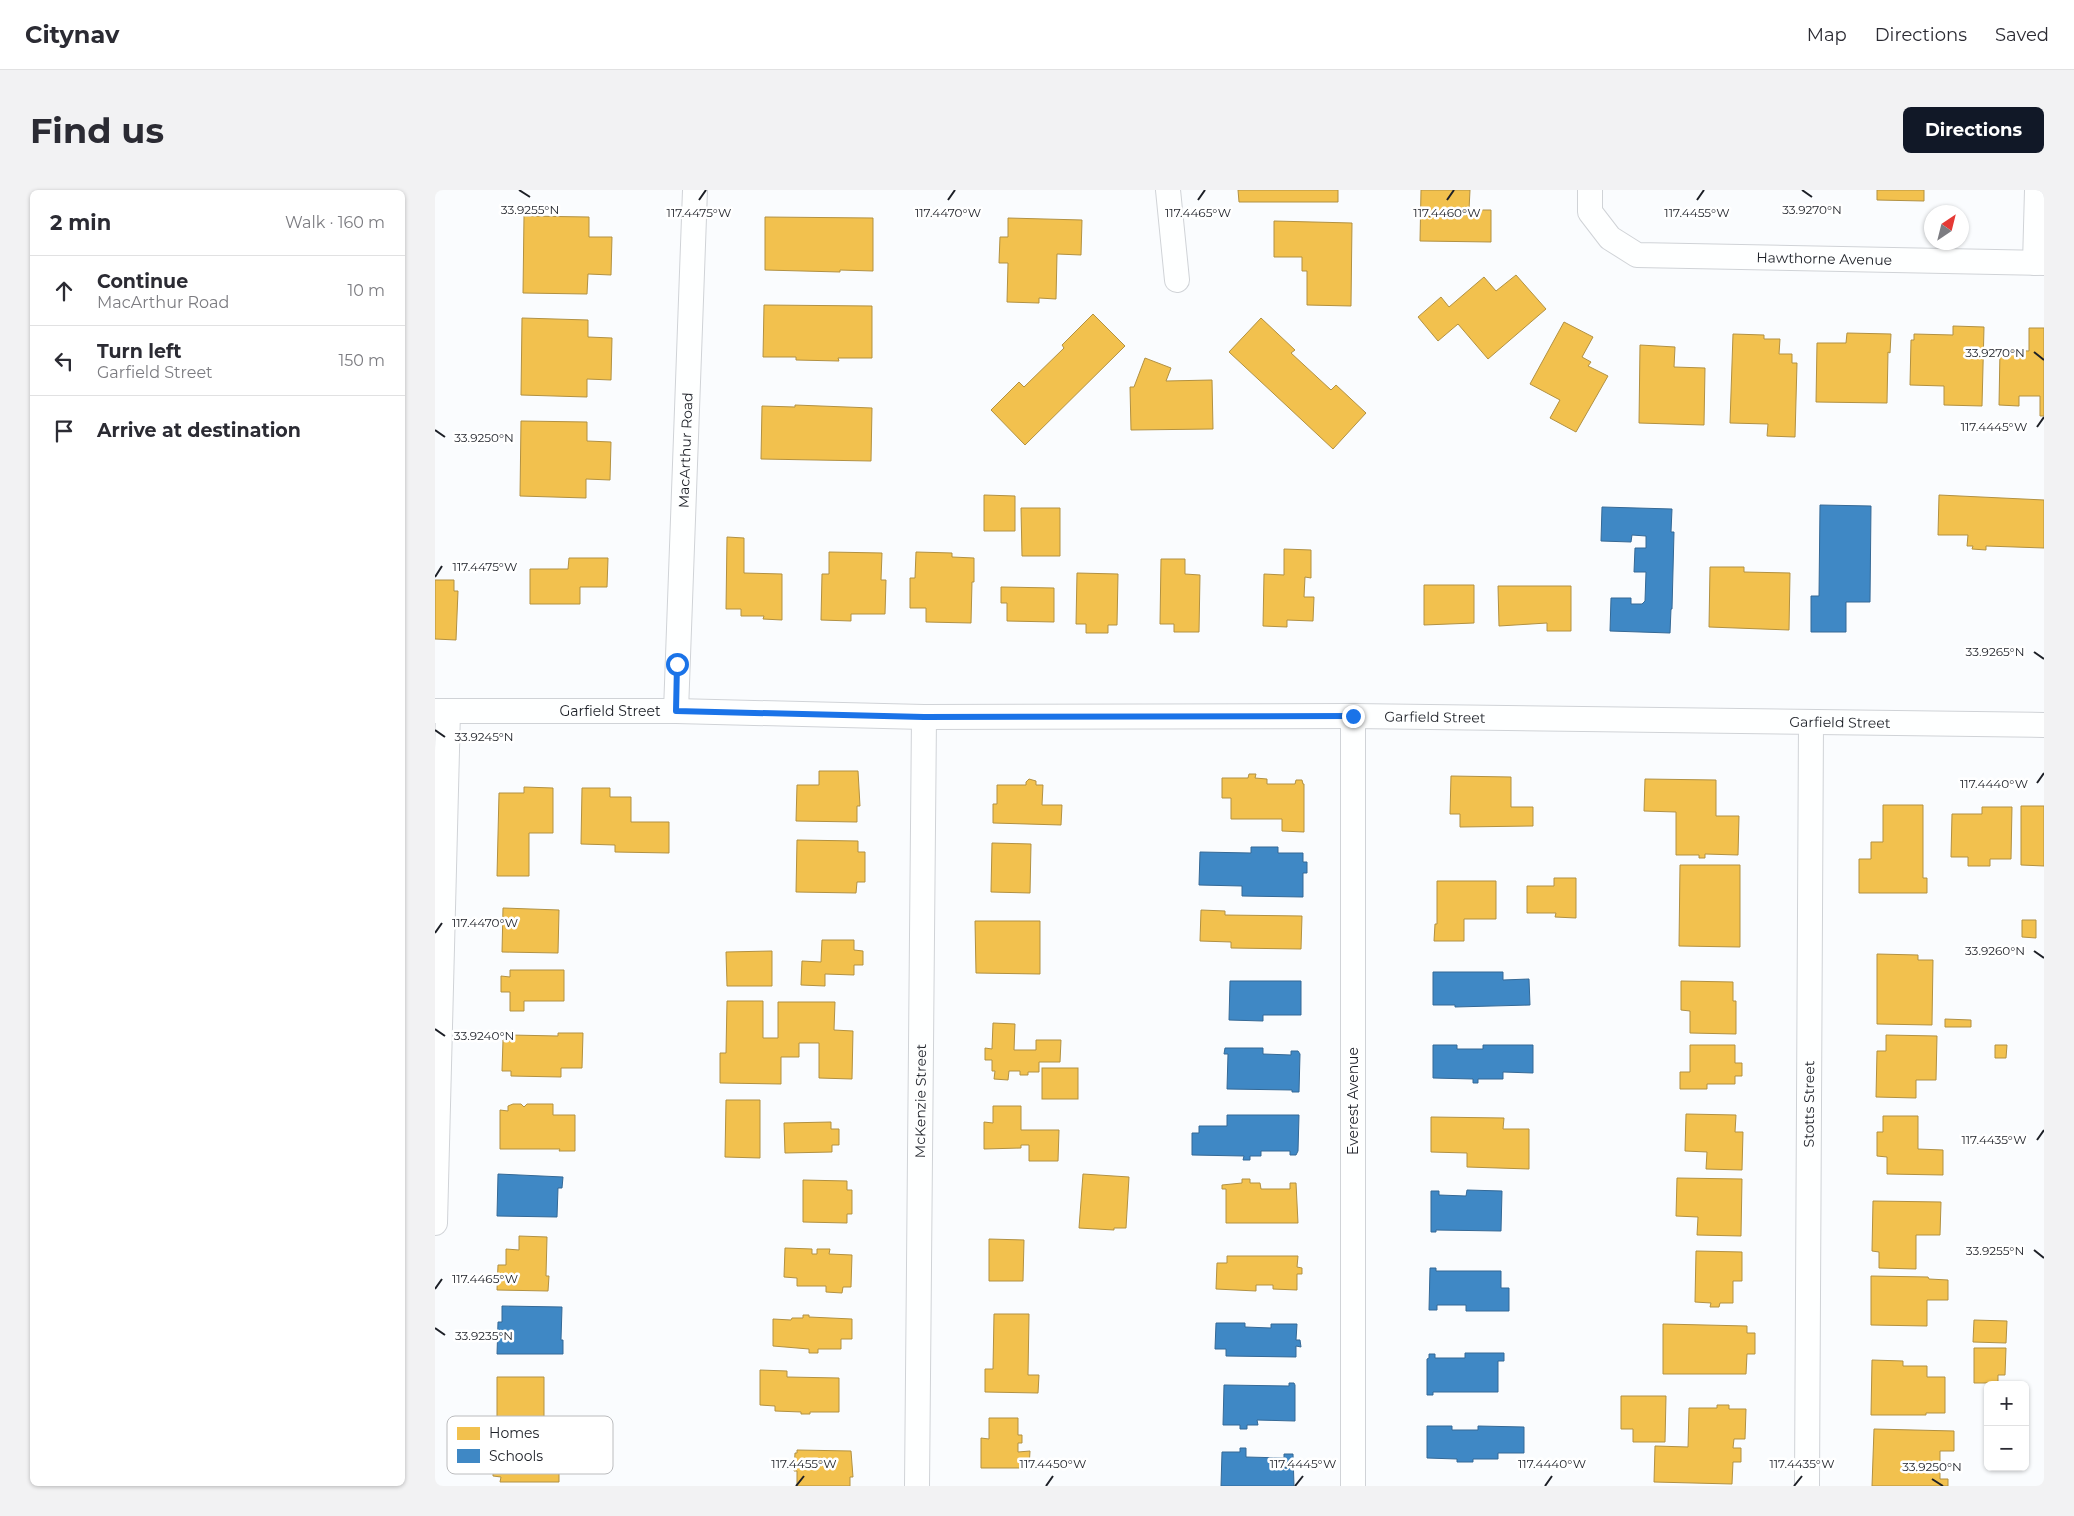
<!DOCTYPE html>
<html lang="en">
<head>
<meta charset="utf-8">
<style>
	:root { --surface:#fff; --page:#f2f2f3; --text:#2b2b33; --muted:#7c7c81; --line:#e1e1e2; --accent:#111827 }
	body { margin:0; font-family:Montserrat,sans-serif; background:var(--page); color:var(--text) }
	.controls { position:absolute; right:15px; bottom:15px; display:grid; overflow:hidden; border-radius:8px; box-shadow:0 1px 4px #0004 }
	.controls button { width:45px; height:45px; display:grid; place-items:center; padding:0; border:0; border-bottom:1px solid var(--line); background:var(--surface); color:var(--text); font:25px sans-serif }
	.compass { position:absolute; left:1489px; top:15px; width:45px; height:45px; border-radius:50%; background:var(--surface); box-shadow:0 1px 4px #0004; rotate:35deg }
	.stop { position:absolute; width:15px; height:15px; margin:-11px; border:4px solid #1a73e8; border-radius:50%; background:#fff }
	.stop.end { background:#1a73e8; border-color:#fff; box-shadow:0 1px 5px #0008 }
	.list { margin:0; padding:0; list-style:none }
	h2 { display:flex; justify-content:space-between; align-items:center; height:65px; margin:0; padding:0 20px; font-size:21px }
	h2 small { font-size:16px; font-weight:400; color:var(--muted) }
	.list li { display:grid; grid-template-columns:32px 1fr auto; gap:15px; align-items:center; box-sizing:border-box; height:70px; padding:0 20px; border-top:1px solid var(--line) }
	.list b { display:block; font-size:19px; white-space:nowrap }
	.list p { margin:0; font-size:16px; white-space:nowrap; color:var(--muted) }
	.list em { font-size:16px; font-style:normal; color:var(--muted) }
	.icon { flex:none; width:28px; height:28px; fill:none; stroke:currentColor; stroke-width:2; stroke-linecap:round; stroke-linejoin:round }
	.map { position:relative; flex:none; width:1609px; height:1296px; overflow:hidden; border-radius:8px }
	header { display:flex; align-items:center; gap:30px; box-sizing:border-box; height:70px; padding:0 25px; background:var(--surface); border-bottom:1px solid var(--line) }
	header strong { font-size:24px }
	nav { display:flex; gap:28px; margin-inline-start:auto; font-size:18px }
	.intro { display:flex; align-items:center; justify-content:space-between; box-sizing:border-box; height:120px; padding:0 30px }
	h1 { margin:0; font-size:35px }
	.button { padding:12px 22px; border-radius:8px; background:var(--accent); color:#fff; font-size:18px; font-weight:700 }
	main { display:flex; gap:30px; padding:0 30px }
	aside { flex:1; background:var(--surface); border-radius:8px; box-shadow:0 1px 4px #0004 }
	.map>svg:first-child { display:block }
	.homes { fill:#f2c14e; stroke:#b29142 }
	.schools { fill:#3f88c5; stroke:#356996 }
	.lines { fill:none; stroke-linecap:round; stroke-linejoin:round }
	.street-casing { stroke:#d0d3d7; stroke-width:26 }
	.street { stroke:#feffff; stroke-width:24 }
	.route { stroke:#1a73e8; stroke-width:6 }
	.ticks { fill:none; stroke:#1d2027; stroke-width:2 }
	.labels { text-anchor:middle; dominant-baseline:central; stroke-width:5; stroke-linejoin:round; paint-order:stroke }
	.street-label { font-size:14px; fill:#1d2027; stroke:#fff }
	.key { fill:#fff; stroke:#bbbcbe; stroke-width:1 }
	.key-label { font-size:14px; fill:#1d2027 }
	.ticks-label { font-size:12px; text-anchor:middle; fill:#1d2027; stroke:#fff; stroke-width:5; stroke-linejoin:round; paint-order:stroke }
</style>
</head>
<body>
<header>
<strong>Citynav</strong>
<nav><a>Map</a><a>Directions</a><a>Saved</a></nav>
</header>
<div class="intro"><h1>Find us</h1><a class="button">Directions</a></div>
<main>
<aside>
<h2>2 min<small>Walk · 160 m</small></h2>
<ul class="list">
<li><svg class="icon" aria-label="ahead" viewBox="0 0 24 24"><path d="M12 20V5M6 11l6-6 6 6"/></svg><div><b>Continue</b><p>MacArthur Road</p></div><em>10 m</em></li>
<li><svg class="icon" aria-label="left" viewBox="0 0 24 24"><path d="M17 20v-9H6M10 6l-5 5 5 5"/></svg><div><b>Turn left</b><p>Garfield Street</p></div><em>150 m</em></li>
<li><svg class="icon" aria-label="arrive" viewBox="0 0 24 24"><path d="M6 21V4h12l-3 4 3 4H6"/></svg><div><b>Arrive at destination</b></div></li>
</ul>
</aside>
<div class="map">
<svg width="1609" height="1296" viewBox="0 0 1609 1296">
	<rect width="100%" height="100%" fill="#fafcfe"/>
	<g class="homes">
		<polygon points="803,0 903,0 903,12 804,12"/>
		<polygon points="986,0 1035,0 1034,20 1056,20 1056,52 985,51"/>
		<polygon points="1442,0 1489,0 1489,11 1442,10"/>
		<polygon points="89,26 154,27 154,47 177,47 176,85 153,84 152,104 88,103"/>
		<polygon points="330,27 438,28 438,81 405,80 405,82 330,80"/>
		<polygon points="573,28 647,30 646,65 622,64 621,109 604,108 604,113 572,112 573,73 564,73 565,47 573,47"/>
		<polygon points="839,31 917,33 916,116 872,115 872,81 867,81 867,67 839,67"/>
		<polygon points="1081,85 1111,119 1053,169 1023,134 1003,151 983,127 1006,107 1014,117 1049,87 1061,101"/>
		<polygon points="329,115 437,116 437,168 403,168 404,171 361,170 361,167 328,167"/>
		<polygon points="658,124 690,156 590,255 556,220 584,192 589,197 629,158 627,155"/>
		<polygon points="87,128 153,130 153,147 177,148 176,190 152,189 152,207 86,205"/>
		<polygon points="826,128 860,160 856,163 896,200 901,195 931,223 898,259 794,162"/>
		<polygon points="1129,132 1158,147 1147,167 1156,172 1153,176 1173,186 1141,242 1115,228 1125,210 1095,194"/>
		<polygon points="1518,136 1549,137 1547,216 1509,215 1509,196 1475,195 1476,150 1479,150 1479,144 1518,145"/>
		<polygon points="1594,138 1609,138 1609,226 1605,226 1605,206 1584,206 1584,216 1564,215 1565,160 1594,161"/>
		<polygon points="1412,143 1456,144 1455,163 1453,162 1452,213 1381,212 1382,153 1411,153"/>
		<polygon points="1298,144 1329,145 1329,149 1345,149 1344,164 1357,164 1357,173 1362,173 1360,247 1332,246 1333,234 1295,233"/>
		<polygon points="1205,155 1240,157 1239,177 1270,178 1269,235 1204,233"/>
		<polygon points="710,168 736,178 731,191 777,190 778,239 696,240 695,197 699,197"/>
		<polygon points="360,215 437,218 436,271 326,269 327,216 360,217"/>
		<polygon points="86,231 152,232 152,251 176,252 175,290 151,289 151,308 85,306"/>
		<polygon points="549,305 580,306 580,341 549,341"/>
		<polygon points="1504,305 1609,310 1609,358 1551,356 1551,360 1537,359 1538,356 1532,356 1533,345 1503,345"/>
		<polygon points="586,318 625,318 625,366 587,366"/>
		<polygon points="292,347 309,348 309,383 347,384 347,430 328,429 329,426 306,426 306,419 291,419"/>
		<polygon points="849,359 876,360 876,388 870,387 869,407 879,407 878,431 852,430 852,437 828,436 829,384 849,385"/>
		<polygon points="394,362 447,363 446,390 451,390 450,424 416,424 416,431 386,430 387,384 394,384"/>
		<polygon points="481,362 517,363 517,367 539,368 539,392 537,392 536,433 491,432 491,418 475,418 475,388 480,388"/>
		<polygon points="134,368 173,368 172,397 145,397 145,414 95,414 95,379 133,379"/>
		<polygon points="726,369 750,369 750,384 765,385 764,442 739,442 739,434 725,434"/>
		<polygon points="1275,377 1309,377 1309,382 1355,383 1354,440 1274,437"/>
		<polygon points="642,383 683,384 682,435 673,435 673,443 651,443 651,434 641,434"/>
		<polygon points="0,390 19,390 19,401 23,401 21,450 0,449"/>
		<polygon points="989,395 1039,395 1039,433 989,435"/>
		<polygon points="1063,396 1136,396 1136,441 1112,441 1112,433 1064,436"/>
		<polygon points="566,397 619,398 619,432 572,431 572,413 566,413"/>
		<polygon points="384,581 423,581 425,616 422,616 422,632 361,631 362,595 384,595"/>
		<polygon points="814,584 821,584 820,588 832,589 832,594 860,594 861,590 867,590 868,594 869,594 869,642 847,641 847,629 796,629 796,608 787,608 787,588 813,588"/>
		<polygon points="1016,586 1076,587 1076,617 1098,617 1098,636 1025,637 1025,624 1015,624"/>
		<polygon points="594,589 601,591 601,595 608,595 607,615 627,615 626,635 558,633 558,614 562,614 562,595 591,595 591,592"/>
		<polygon points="1210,589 1281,590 1281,626 1304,626 1303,665 1270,664 1270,668 1264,668 1264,665 1241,665 1241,622 1209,621"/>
		<polygon points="89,597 118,598 118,643 94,643 94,686 62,686 64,603 89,603"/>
		<polygon points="147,598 175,598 175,607 196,607 196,632 234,632 234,663 180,662 180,655 146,654"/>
		<polygon points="1448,615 1488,615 1488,688 1492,688 1492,703 1424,703 1424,669 1436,669 1436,652 1448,652"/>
		<polygon points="1586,616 1609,616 1609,676 1586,675"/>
		<polygon points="1547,617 1577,617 1576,669 1555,669 1555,676 1533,676 1533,667 1516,667 1517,624 1547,624"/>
		<polygon points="362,650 423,651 423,662 430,662 430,692 422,692 421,703 361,702"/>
		<polygon points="557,653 596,654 595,703 556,702"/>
		<polygon points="1245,675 1305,675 1305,757 1244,756"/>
		<polygon points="1119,688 1141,688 1141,728 1120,727 1121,723 1092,723 1092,696 1119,696"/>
		<polygon points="1002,691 1061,691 1061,729 1029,729 1029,751 999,751 1000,734 1002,734"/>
		<polygon points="68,718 124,720 123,763 67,762"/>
		<polygon points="766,720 790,721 790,725 867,726 866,759 796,758 796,752 765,751"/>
		<polygon points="1587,730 1601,730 1601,748 1587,747"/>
		<polygon points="540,731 605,731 605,784 541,783"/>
		<polygon points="387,750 419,750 419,760 428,761 428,775 419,775 419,785 390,784 390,796 366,795 367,771 386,772"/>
		<polygon points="337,761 337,796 292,796 291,762"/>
		<polygon points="1442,764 1483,765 1483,770 1498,770 1497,835 1442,834"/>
		<polygon points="75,780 129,780 129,811 89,811 89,821 75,821 75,802 66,802 66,786 75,787"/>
		<polygon points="1246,791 1298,792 1298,811 1301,811 1301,844 1255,843 1255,821 1246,820"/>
		<polygon points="292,811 328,811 328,848 343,848 343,812 400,812 399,840 418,841 417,889 384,888 384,853 364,853 364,867 346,867 346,894 285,893 285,863 291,863"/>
		<polygon points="1510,829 1536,830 1536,837 1510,837"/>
		<polygon points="558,833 580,834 579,860 601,860 601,850 626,850 625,872 604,872 604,882 593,882 593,885 585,885 585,881 574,881 573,890 559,889 560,881 557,881 557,870 550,870 550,858 557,859"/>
		<polygon points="123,843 148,843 147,878 126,878 126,887 76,886 76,881 67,881 68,850 76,850 76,845 123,846"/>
		<polygon points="1451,845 1502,846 1501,890 1481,890 1481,908 1441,907 1442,861 1451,861"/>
		<polygon points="1255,855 1300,855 1300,873 1307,873 1307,886 1300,886 1300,894 1272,894 1272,899 1245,899 1245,882 1255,882"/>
		<polygon points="1560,855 1572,855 1571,868 1560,868"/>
		<rect x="607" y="878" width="36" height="31"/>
		<polygon points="291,910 325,910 325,968 290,967"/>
		<polygon points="78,914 86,914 89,917 92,914 118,914 118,925 140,925 140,961 124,961 125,959 65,959 65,920 73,921 73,916"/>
		<polygon points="558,916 586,916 586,940 624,940 623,971 594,971 594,955 586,955 586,958 549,959 549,932 558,933"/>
		<polygon points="1251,924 1301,925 1300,942 1308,942 1307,980 1271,979 1272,962 1250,961"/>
		<polygon points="1448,926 1483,926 1483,959 1508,960 1508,985 1452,984 1452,967 1442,966 1442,942 1448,942"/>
		<polygon points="996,927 1069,928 1068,939 1094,939 1094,979 1032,977 1032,963 996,962"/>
		<polygon points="396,932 396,939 404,939 404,955 397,955 397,962 350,963 349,933"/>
		<polygon points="648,984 694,987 691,1038 679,1038 679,1040 644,1038"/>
		<polygon points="1242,988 1307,989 1306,1046 1262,1045 1263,1027 1241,1026"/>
		<polygon points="807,989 815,989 815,993 825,993 826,999 855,999 855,993 861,993 863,1033 791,1033 791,999 787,999 787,995 807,993"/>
		<polygon points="368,990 412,991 412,1000 417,1000 417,1024 412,1024 412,1033 368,1032"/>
		<polygon points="1438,1011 1506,1012 1505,1045 1481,1045 1481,1079 1444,1078 1444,1062 1437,1061"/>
		<polygon points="84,1046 112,1047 111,1086 114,1086 113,1101 62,1100 63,1075 71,1075 71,1059 84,1060"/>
		<polygon points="554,1049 589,1050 588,1091 554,1091"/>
		<polygon points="350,1058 377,1059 377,1064 382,1064 382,1059 395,1059 394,1064 417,1065 416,1097 408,1097 407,1103 391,1102 391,1096 362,1096 362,1088 349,1087"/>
		<polygon points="1261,1061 1307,1062 1307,1091 1298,1091 1298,1113 1285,1113 1284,1117 1275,1117 1276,1113 1260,1112"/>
		<polygon points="792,1066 863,1066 862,1077 867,1078 867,1084 862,1084 862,1100 838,1099 838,1095 821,1095 821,1101 781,1099 782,1073 792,1073"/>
		<polygon points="1436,1086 1493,1087 1494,1089 1513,1090 1513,1110 1492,1110 1492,1136 1436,1135"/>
		<polygon points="559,1124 594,1124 593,1185 604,1185 603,1203 550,1202 550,1179 558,1179"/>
		<polygon points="368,1125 374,1125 374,1127 417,1129 417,1149 406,1149 406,1159 383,1159 383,1163 374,1163 374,1159 338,1156 338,1129 356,1130 357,1128 368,1128"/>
		<polygon points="1539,1130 1572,1131 1571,1153 1538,1152"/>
		<polygon points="1228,1134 1312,1136 1312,1143 1320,1143 1320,1164 1312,1164 1311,1184 1228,1184"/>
		<polygon points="1539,1158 1571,1158 1570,1185 1563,1185 1563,1193 1539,1193"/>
		<polygon points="1437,1170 1468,1171 1468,1176 1492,1176 1492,1187 1510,1187 1510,1223 1491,1223 1491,1225 1436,1225"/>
		<polygon points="325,1180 352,1181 352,1187 404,1188 404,1222 375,1222 375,1224 366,1224 366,1222 340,1221 340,1216 325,1215"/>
		<polygon points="62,1187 109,1187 109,1236 95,1236 95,1230 62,1230"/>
		<polygon points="1186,1206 1231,1206 1230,1252 1198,1252 1198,1239 1186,1239"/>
		<polygon points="1282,1215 1294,1215 1294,1219 1311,1219 1310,1249 1299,1249 1298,1258 1306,1258 1306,1272 1298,1272 1297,1294 1219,1292 1220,1256 1253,1257 1254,1218 1282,1218"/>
		<polygon points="554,1228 583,1228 583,1245 587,1245 587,1253 583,1253 583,1262 595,1261 594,1278 546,1278 546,1248 554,1249"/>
		<polygon points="1439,1239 1519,1241 1519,1261 1505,1261 1505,1289 1513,1289 1513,1296 1437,1296"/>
		<polygon points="66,1257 115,1258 115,1259 128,1260 127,1282 124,1282 124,1292 65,1292 66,1287 58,1286 58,1262 66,1263"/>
		<polygon points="362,1260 416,1261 418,1287 415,1287 415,1296 362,1296 362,1281 359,1281 360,1263 362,1263"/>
	</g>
	<g class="schools">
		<polygon points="1385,315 1436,316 1435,412 1411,412 1411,442 1376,442 1376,406 1384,406"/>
		<polygon points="1167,317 1237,319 1236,342 1239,342 1237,419 1236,419 1235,443 1175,441 1176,408 1196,408 1196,414 1207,414 1210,411 1211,382 1199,382 1200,358 1211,358 1211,346 1197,345 1196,352 1166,351"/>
		<polygon points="816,657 843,657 843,663 868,663 868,672 872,672 872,683 868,683 868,707 807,706 807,696 764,695 765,662 816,663"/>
		<polygon points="998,782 1068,782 1068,790 1094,789 1095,815 1020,817 1020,815 998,815"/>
		<polygon points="795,791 866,791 866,825 828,825 828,831 794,830"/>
		<polygon points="998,855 1022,855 1022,859 1048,859 1048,855 1098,855 1098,883 1068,882 1068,889 1043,889 1043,893 1038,893 1038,889 998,888"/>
		<polygon points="790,858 828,858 828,864 856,865 856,861 863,861 865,864 864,902 857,902 857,900 792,899 793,864 789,864"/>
		<polygon points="792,925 864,925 863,961 861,965 855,965 855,961 826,961 826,966 815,966 815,970 808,970 809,966 757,965 757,943 764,943 764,936 792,936"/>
		<polygon points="63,984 128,987 127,998 123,998 122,1027 62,1026"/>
		<polygon points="1032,1000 1067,1001 1066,1041 1001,1040 1001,1042 996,1042 996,1001 1004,1001 1004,1005 1031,1006"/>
		<polygon points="995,1078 1001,1078 1001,1081 1066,1081 1066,1098 1074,1098 1074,1121 1031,1121 1031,1115 1002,1115 1002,1120 994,1120"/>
		<polygon points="67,1116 127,1117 126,1150 128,1150 128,1164 62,1164 63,1132 67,1132"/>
		<polygon points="781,1133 810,1133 810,1137 836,1138 836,1134 862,1134 861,1150 865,1150 866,1157 861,1156 861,1167 791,1166 791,1159 780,1159"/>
		<polygon points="1030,1163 1069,1163 1069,1171 1063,1171 1063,1202 998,1202 998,1205 992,1205 992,1169 994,1168 994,1164 1000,1164 1000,1168 1030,1168"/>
		<polygon points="854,1193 859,1193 860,1195 860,1231 822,1230 823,1235 812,1235 812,1239 805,1239 805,1235 788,1235 789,1195 854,1196"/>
		<polygon points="992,1236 1017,1236 1017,1240 1043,1240 1043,1236 1089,1237 1089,1263 1063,1263 1063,1269 1038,1269 1038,1272 1022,1272 1022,1269 992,1268"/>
		<polygon points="805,1258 811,1258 811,1267 849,1268 849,1264 858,1264 859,1296 786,1296 787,1262 805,1262"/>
	</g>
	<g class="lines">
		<g class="street-casing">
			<g id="street">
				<polyline points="733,0 742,90"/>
				<path id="s1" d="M 1155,0 L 1155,22 L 1175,48 L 1202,65 L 1609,73"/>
				<polyline points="1600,73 1602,0"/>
				<path id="s2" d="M 0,521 L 241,521 L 489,527 L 918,526 L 1609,535"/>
				<path id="s3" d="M 241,521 L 260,0"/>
				<polyline points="0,1033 13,521"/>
				<path id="s4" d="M 482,1296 L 489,527"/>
				<polyline points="918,1296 918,526"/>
				<path id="s5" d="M 1372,1296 L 1376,532"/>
			</g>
		</g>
		<use href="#street" class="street"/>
	</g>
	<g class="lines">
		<polyline class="route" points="242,474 241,521 489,527 918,526"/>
	</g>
	<path class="ticks" d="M 84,0 L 95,7M 1367,0 L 1377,7M 264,10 L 271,0M 513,10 L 520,0M 763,10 L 770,0M 1012,10 L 1019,0M 1262,10 L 1269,0M 1599,162 L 1609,170M 1602,237 L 1609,227M 0,240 L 10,247M 0,387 L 7,376M 1599,462 L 1609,469M 0,540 L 10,547M 1602,593 L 1609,583M 0,743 L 7,733M 1599,761 L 1609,768M 0,839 L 10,846M 1602,950 L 1609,940M 1599,1060 L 1609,1068M 0,1099 L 7,1089M 0,1138 L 10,1145M 1497,1289 L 1508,1296M 361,1296 L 369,1286M 611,1296 L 618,1286M 860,1296 L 868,1286M 1110,1296 L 1117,1286M 1359,1296 L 1367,1286"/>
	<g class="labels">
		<g class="street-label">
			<text stroke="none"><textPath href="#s1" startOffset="274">Hawthorne Avenue</textPath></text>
			<text stroke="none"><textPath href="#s3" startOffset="261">MacArthur Road</textPath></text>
			<text stroke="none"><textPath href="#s2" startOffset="175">Garfield Street</textPath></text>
			<text stroke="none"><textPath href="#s2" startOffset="1000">Garfield Street</textPath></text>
			<text stroke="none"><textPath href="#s2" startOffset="1405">Garfield Street</textPath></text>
			<text stroke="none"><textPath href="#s4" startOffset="385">McKenzie Street</textPath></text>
			<text transform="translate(918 911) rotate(-90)">Everest Avenue</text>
			<text stroke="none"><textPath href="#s5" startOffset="382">Stotts Street</textPath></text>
		</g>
	</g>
	<rect x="12" y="1226" width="166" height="58" rx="8" class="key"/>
	<rect x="22" y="1237" width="23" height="13" fill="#f2c14e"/>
	<rect x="22" y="1259" width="23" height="14" fill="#3f88c5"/>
	<g class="key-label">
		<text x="54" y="1248">Homes</text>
		<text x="54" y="1271">Schools</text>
	</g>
	<g class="ticks-label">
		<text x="1377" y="24">33.9270°N</text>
		<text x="95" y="24">33.9255°N</text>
		<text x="264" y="27">117.4475°W</text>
		<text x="513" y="27">117.4470°W</text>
		<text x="763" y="27">117.4465°W</text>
		<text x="1012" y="27">117.4460°W</text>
		<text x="1262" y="27">117.4455°W</text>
		<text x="1560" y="167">33.9270°N</text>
		<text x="1559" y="241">117.4445°W</text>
		<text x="49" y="252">33.9250°N</text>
		<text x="50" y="381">117.4475°W</text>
		<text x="1560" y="466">33.9265°N</text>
		<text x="49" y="551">33.9245°N</text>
		<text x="1559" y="598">117.4440°W</text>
		<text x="50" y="737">117.4470°W</text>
		<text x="1560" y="765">33.9260°N</text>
		<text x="49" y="850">33.9240°N</text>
		<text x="1559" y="954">117.4435°W</text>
		<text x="1560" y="1065">33.9255°N</text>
		<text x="50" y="1093">117.4465°W</text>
		<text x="49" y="1150">33.9235°N</text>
		<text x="369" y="1278">117.4455°W</text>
		<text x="618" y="1278">117.4450°W</text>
		<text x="868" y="1278">117.4445°W</text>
		<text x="1117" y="1278">117.4440°W</text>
		<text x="1367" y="1278">117.4435°W</text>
		<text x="1497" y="1281">33.9250°N</text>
	</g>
</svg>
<div class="controls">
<button>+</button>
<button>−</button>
</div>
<svg class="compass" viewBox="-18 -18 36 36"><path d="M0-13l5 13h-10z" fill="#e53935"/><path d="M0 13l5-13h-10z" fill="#7c7c81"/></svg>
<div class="stop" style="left:242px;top:474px"></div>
<div class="stop end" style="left:918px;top:526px"></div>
</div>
</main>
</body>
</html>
